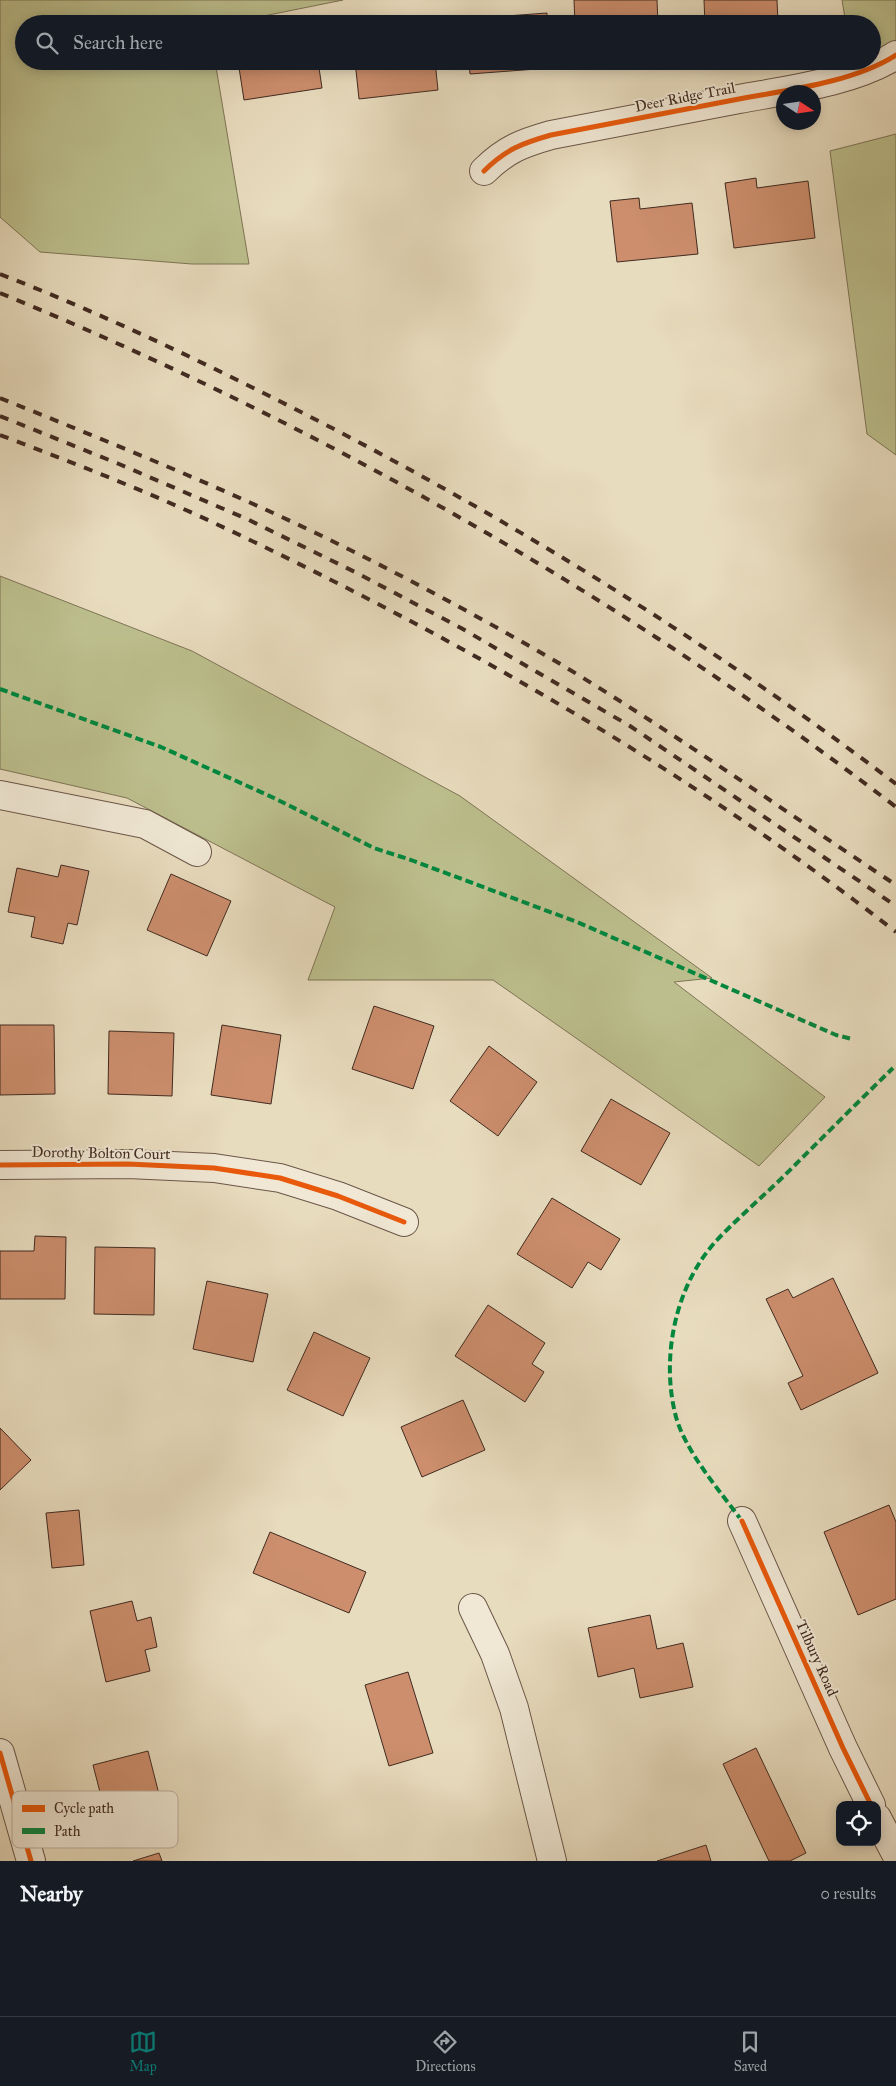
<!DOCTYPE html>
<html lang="en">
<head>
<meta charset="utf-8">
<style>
	:root { --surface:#171b24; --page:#242831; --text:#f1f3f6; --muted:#9ea1a6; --line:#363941; --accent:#0f766e }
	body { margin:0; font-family:"IM FELL Great Primer",serif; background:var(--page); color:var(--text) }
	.controls { position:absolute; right:15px; bottom:15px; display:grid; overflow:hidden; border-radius:10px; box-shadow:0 2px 12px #0003 }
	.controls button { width:45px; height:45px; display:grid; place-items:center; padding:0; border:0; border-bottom:1px solid var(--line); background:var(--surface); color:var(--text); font:25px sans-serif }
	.compass { position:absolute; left:776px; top:85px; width:45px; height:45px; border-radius:50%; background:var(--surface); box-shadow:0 2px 12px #0003; rotate:102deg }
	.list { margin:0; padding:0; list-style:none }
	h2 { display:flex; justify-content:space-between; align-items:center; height:65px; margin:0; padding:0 20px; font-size:21px }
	h2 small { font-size:16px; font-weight:400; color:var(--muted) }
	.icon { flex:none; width:28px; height:28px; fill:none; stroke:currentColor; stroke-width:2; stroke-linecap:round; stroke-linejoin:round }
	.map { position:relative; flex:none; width:896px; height:1861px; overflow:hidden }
	.search { position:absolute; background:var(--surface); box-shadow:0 2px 12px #0003; left:15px; right:15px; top:15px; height:55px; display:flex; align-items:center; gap:12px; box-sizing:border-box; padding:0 18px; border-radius:28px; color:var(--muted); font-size:19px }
	.sheet { height:155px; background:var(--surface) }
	nav { display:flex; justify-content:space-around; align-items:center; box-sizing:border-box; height:70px; border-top:1px solid var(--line); background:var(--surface); font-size:14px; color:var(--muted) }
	nav a { display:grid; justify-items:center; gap:2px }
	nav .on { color:var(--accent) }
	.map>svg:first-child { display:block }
	.green { fill:#bcbf8d; stroke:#7e7457 }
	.building { fill:#cc8e6d; stroke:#412a21 }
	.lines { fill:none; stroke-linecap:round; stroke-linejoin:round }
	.minor-casing { stroke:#6b5648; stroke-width:30 }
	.minor { stroke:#f0e8d5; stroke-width:28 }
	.rail { stroke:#412a21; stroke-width:4; stroke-dasharray:9 9; stroke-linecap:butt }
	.quiet { stroke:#00873e; stroke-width:4; stroke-dasharray:8 4; stroke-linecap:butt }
	.cycleway-casing { stroke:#f0e8d5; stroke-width:8 }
	.cycleway { stroke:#e8590c; stroke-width:5 }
	.labels { text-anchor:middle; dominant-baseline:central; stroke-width:4; stroke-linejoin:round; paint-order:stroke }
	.street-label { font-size:15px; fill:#412a21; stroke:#f0e8d5 }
	.key { fill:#f0e8d5; stroke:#bcaf9f; stroke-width:1 }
	.key-label { font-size:14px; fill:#412a21 }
</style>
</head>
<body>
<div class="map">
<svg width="896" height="1861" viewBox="0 0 896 1861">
	<rect width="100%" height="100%" fill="#e8dcbe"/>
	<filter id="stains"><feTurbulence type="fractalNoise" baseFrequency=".004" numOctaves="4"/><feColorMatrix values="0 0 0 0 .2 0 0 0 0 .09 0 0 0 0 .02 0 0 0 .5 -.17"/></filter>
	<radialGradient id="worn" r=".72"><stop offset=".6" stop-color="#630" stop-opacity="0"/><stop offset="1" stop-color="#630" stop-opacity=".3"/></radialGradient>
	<g class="green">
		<polygon points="0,0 343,0 224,24 24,24 24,61 215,61 249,264 192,264 40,252 0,217"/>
		<polygon points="842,0 896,0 896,65 872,61 872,24 846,24"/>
		<polygon points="896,134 896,455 867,434 830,151"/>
		<polygon points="0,576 192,651 460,796 712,978 674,982 825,1097 759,1166 493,980 308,980 335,907 127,798 0,769"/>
	</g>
	<g class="building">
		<polygon points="574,0 657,0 658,24 575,24"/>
		<polygon points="704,0 777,0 778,22 705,24"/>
		<polygon points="547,13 547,24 466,24 466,19"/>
		<polygon points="238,61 318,61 322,88 244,100"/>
		<polygon points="355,61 435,61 438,90 359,99"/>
		<polygon points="469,61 550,61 550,68 470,74"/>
		<polygon points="756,178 757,188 808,181 815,238 734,248 725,183"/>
		<polygon points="639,198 640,209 692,203 698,254 617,262 610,201"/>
		<polygon points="61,865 89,871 77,925 68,923 63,944 31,937 35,917 8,912 17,868 58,877"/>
		<polygon points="171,874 231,901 207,956 147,930"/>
		<polygon points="374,1006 434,1026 413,1089 352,1069"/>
		<polygon points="0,1025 54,1025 55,1094 0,1095"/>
		<polygon points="222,1025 281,1035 271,1104 211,1095"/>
		<polygon points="109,1031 174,1033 172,1096 108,1094"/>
		<polygon points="489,1046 537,1082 498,1136 450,1101"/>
		<polygon points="611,1099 670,1133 641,1185 581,1151"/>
		<polygon points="552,1198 620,1239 601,1270 588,1262 572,1288 517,1254"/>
		<polygon points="35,1236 66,1237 65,1299 0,1299 0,1251 34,1251"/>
		<polygon points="95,1247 155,1248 154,1315 94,1314"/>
		<polygon points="833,1278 878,1373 801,1410 788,1383 803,1376 766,1299 788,1289 793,1298"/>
		<polygon points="207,1281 268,1294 253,1362 193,1349"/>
		<polygon points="488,1305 545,1343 532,1364 544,1372 525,1402 455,1356"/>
		<polygon points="314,1332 370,1358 343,1416 287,1390"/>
		<polygon points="463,1400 485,1450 422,1477 401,1427"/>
		<polygon points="0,1428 31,1460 0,1490"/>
		<polygon points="889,1505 896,1522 896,1599 858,1615 824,1532"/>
		<polygon points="79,1510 84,1565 52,1568 46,1513"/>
		<polygon points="270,1532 366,1572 349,1613 253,1573"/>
		<polygon points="132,1601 137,1621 151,1617 157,1647 145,1650 150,1671 106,1682 90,1611"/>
		<polygon points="650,1615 657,1649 683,1643 693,1687 640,1698 634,1668 598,1677 588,1628"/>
		<polygon points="408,1672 433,1753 389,1766 365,1685"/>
		<polygon points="756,1748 806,1853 790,1861 769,1861 723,1764"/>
		<polygon points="148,1751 161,1802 139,1808 143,1823 110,1831 93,1765"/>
		<polygon points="706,1845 711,1861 657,1861"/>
		<polygon points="159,1853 162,1861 133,1861"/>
	</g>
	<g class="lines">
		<g class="minor-casing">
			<g id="minor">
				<path d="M 484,171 C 506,149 523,143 551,135 C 614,123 677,111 739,99 C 788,90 854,82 896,55"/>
				<polyline points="0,795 145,824 197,852"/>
				<polyline points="0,1165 128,1164 214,1168 280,1178 338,1196 404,1222"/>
				<polyline points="742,1521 843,1748 871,1805"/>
				<polyline points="473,1608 495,1654 514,1708 552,1861"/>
				<polyline points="0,1753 31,1861"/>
				<polyline points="877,1818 896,1854"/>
			</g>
		</g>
		<use href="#minor" class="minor"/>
		<g class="rail">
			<path d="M 0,274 C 113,318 222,371 330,427 C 528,530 718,649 896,784"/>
			<path d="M 0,293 C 319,424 622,597 896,807"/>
			<path d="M 0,398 C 84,432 169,466 251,503 C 354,549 459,605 557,662 C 673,732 783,810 896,885"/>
			<polyline points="0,416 119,464 247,519 355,572 461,628 630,726 896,906"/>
			<path d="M 0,435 C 71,462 141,489 210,521 C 451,634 685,768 896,932"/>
		</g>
		<g class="quiet">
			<polyline points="0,689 161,747 274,798 374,848 411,860 577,922 836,1035 852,1039"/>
			<path d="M 742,1521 C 720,1491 683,1449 675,1413 C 661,1355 676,1284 717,1240 C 738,1218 761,1198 783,1177 C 819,1141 856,1104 893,1068"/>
		</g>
		<g class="cycleway-casing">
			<g id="cycleway">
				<path d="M 484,171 C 506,149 523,143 551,135 C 614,123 677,111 739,99 C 788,90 854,82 896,55"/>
				<polyline points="0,1165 128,1164 214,1168 280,1178 338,1196 404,1222"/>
				<polyline points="742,1521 843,1748 871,1805"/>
				<polyline points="0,1753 31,1861"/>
			</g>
		</g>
		<use href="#cycleway" class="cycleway"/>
	</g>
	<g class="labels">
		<g class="street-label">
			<text transform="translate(685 97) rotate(-11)">Deer Ridge Trail</text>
			<text transform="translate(101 1153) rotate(1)">Dorothy Bolton Court</text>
			<text transform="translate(817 1658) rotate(66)">Tilbury Road</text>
		</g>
	</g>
	<rect x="12" y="1791" width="166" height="57" rx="8" class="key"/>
	<rect x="22" y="1805" width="23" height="7" fill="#e8590c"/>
	<rect x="22" y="1828" width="23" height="6" fill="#00873e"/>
	<g class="key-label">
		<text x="54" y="1813">Cycle path</text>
		<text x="54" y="1836">Path</text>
	</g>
	<rect width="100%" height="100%" filter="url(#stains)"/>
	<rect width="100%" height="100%" fill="url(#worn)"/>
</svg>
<div class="controls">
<button><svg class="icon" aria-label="locate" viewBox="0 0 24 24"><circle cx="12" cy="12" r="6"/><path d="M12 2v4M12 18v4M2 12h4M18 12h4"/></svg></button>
</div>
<svg class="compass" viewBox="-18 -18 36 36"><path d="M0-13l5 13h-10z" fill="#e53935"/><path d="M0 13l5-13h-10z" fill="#9ea1a6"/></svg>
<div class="search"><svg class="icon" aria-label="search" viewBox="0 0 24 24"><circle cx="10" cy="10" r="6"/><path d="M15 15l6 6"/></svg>Search here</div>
</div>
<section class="sheet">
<h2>Nearby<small>0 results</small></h2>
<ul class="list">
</ul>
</section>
<nav>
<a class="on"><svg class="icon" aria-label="map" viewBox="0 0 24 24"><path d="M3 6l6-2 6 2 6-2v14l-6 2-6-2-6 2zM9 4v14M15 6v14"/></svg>Map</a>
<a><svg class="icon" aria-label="directions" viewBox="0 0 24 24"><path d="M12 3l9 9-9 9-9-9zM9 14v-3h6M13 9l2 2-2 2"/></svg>Directions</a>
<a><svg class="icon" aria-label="saved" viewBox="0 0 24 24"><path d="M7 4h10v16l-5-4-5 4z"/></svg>Saved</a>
</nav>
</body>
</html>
